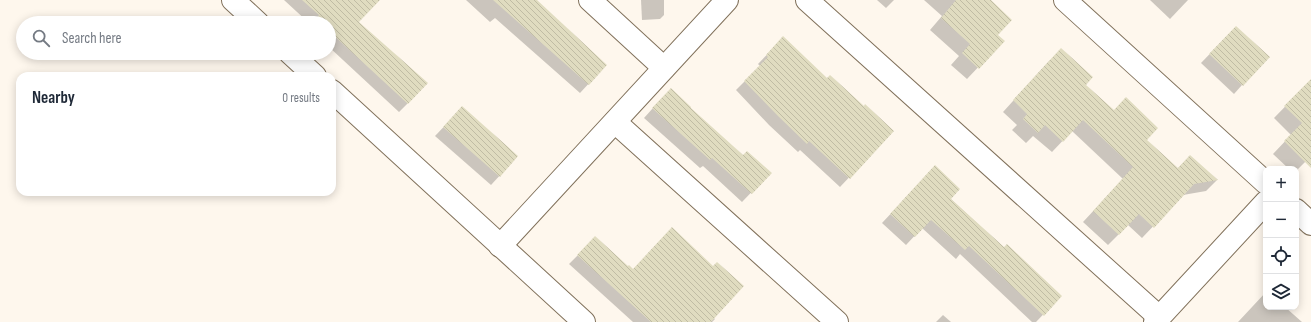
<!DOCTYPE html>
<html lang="en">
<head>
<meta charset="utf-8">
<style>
	:root { --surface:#fff; --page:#f2f2f3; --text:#1f2937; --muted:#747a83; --line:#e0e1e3 }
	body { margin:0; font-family:"Sofia Sans Condensed",sans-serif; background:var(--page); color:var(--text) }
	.controls { position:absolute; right:12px; bottom:12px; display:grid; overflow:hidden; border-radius:8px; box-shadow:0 2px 10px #0003 }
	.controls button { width:36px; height:36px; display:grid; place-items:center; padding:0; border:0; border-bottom:1px solid var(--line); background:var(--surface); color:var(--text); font:20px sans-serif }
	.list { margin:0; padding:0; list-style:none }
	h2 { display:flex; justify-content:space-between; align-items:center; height:52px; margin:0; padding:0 16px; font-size:17px }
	h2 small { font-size:13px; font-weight:400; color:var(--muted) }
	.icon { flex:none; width:22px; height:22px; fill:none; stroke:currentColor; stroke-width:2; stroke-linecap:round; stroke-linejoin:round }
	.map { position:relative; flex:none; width:1311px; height:322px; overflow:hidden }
	.search { position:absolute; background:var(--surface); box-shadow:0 2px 10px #0003; left:16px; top:16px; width:320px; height:44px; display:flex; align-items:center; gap:10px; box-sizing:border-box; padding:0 14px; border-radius:22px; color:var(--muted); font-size:15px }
	.panel { position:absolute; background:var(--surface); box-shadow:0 2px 10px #0003; left:16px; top:72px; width:320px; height:124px; border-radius:12px }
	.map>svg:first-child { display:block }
	.shadow { fill:#0003 }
	.building { fill:url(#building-back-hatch) }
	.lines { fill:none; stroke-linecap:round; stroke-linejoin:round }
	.minor-casing { stroke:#81715b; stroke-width:24 }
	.minor { stroke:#fff; stroke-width:22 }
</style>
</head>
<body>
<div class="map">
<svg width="1311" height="322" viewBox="0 0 1311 322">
	<defs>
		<pattern id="building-back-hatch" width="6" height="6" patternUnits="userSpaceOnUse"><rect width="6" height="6" fill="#e0dcc0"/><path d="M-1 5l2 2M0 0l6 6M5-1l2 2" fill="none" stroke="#c0bca4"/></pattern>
	</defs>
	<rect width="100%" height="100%" fill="#fef7ed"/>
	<g class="shadow">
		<polygon points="284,0 378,0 358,22 408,103 399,112 329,47 329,23 309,23"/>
		<polygon points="466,0 526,0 606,65 580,93 495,18 490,22"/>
		<polygon points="641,0 664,0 664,15 660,19 642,20"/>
		<polygon points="877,0 894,0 886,8"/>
		<polygon points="924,0 989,0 997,35 1003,41 967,79 951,65 959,56 930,30 942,16"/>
		<polygon points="1150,0 1188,0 1170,19"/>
		<polygon points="1227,36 1242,85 1234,94 1201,63"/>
		<polygon points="783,38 827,79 893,131 840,187 800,150 798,152 769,125 736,90 760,66 758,64"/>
		<polygon points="1050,60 1085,85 1177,169 1190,156 1217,180 1206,191 1183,195 1142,238 1128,225 1108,245 1083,222 1123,179 1072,131 1052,152 1033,136 1026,143 1012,130 1017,125 1003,112"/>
		<polygon points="1311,80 1311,156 1296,171 1296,169 1289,169 1273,154 1291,135 1274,118"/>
		<polygon points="662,98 689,108 743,156 770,173 742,202 703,166 700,168 644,118"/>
		<polygon points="454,116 517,157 491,185 435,136"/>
		<polygon points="926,176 1004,248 1061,296 1036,322 1032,322 960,254 956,259 922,228 906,245 882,223"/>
		<polygon points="587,246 633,270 713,267 713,318 715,319 712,322 633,322 569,264"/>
		<polygon points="1266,292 1266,307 1285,307 1302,322 1238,322"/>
		<polygon points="943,315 951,322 936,322"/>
	</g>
	<g class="building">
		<polygon points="302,0 380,0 359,22 428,83 408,104 329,31 329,23 320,23 316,19 319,15"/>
		<polygon points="493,0 537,0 607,65 589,85"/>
		<polygon points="956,0 991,0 1012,20 998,35 1005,41 979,69 962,53 970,44 941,18"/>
		<polygon points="1236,26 1270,57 1243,86 1209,54"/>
		<polygon points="783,36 827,78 830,75 864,106 865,104 894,131 850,179 809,141 807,144 778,116 744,81 768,57 766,55"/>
		<polygon points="1061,48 1093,77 1086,85 1114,110 1126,97 1158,128 1147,140 1178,168 1190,155 1218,180 1194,184 1154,228 1139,214 1119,235 1093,211 1133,167 1083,120 1063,142 1045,125 1038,133 1023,119 1027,114 1013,100"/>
		<polygon points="1311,79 1311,168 1284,141 1302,123 1284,106"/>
		<polygon points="671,88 691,107 691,108 743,155 747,151 772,173 752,194 712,158 710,160 652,108"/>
		<polygon points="462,106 518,156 500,177 443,127"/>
		<polygon points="935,165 960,189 951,199 1004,247 1007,244 1062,296 1044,316 969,246 965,250 931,220 915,237 890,214"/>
		<polygon points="672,227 713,266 717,262 744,286 711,322 651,322 577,255 595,236 628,266 629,265 633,269"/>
	</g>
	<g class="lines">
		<g class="minor-casing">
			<g id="minor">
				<polyline points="233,0 258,23"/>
				<polyline points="590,0 664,68"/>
				<polyline points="807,0 1159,317"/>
				<polyline points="1065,0 1266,183"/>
				<polyline points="290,53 315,76"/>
				<polyline points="332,91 584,322"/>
				<polyline points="615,122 837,322"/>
				<polyline points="1296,210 1311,224"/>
				<polyline points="500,246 727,0"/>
				<polyline points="1155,322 1266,202"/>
			</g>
		</g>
		<use href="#minor" class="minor"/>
	</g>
</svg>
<div class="controls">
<button>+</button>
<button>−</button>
<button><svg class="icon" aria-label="locate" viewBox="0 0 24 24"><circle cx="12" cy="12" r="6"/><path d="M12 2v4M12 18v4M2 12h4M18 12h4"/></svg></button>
<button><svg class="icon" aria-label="layers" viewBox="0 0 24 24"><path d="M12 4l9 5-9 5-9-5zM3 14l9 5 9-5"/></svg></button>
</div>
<div class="search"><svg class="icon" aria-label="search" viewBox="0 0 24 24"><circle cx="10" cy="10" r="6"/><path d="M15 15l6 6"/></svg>Search here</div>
<section class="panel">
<h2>Nearby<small>0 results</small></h2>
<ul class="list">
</ul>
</section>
</div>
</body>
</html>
